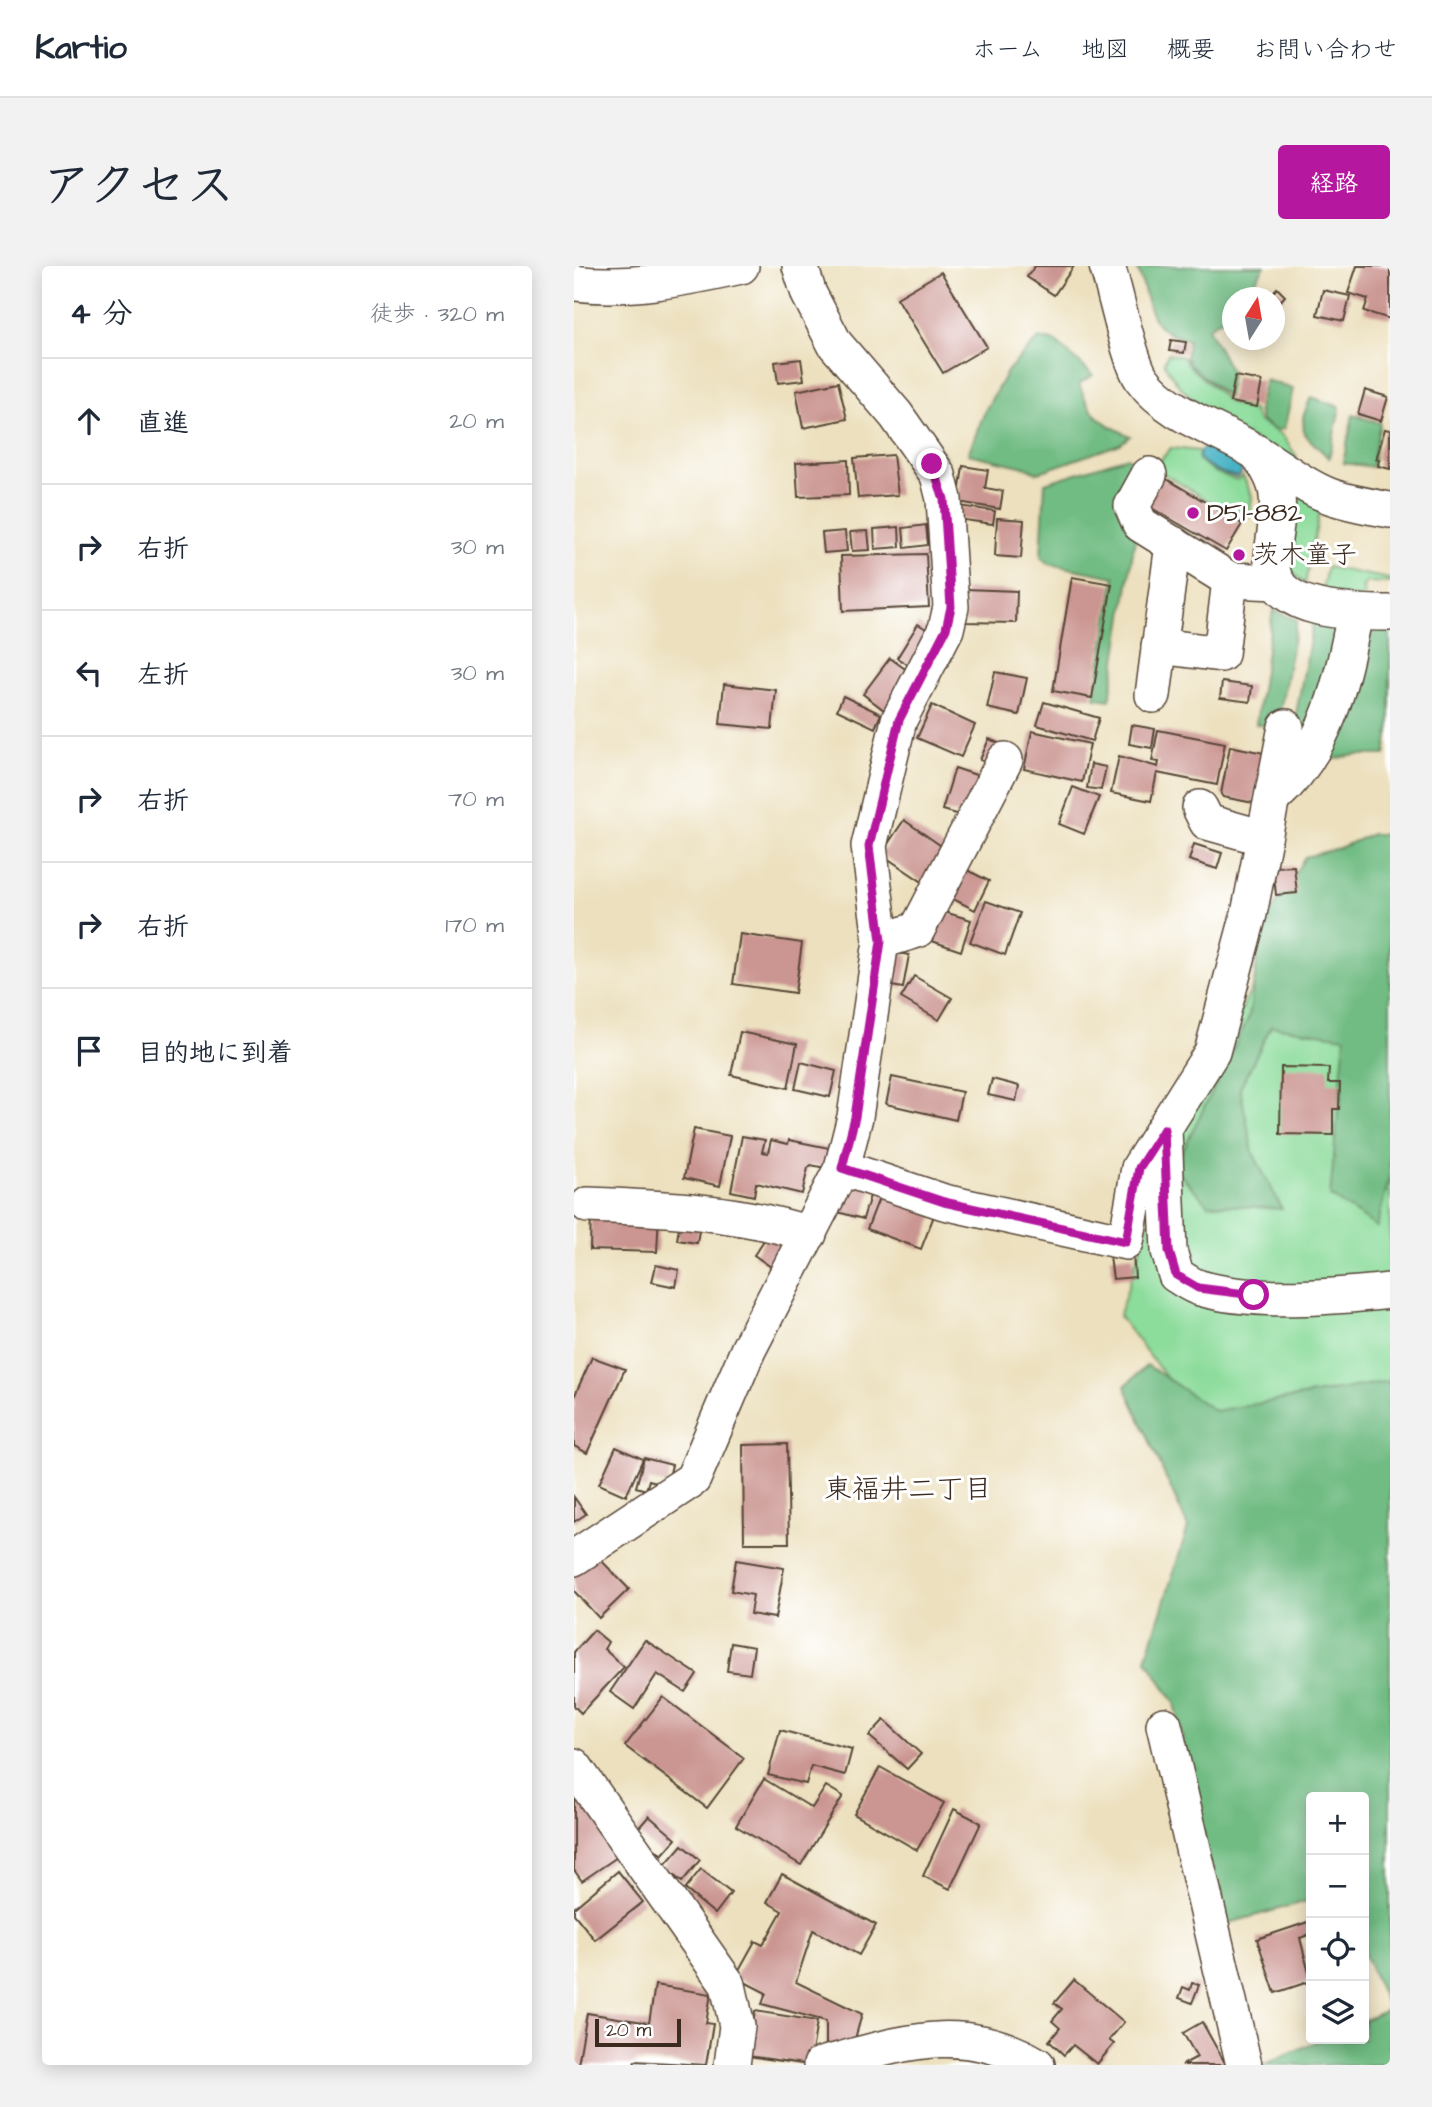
<!DOCTYPE html>
<html lang="ja">
<head>
<meta charset="utf-8">
<style>
	:root { --surface:#fff; --page:#f2f2f3; --text:#1f2937; --muted:#747a83; --line:#e0e1e3; --accent:#b5179e }
	body { margin:0; font-family:"Architects Daughter","Klee One",sans-serif; background:var(--page); color:var(--text) }
	.controls { position:absolute; right:21px; bottom:21px; display:grid; overflow:hidden; border-radius:7px; box-shadow:0 4px 18px #0003 }
	.controls button { width:63px; height:63px; display:grid; place-items:center; padding:0; border:0; border-bottom:2px solid var(--line); background:var(--surface); color:var(--text); font:35px sans-serif }
	.compass { position:absolute; left:648px; top:21px; width:63px; height:63px; border-radius:50%; background:var(--surface); box-shadow:0 4px 18px #0003; rotate:11deg }
	.scale { position:absolute; left:21px; bottom:18px; width:86px; box-sizing:border-box; padding-left:7px; border:4px solid #3b2a1e; border-top:0; font-size:19px; line-height:24px; white-space:nowrap; color:#3b2a1e; -webkit-text-stroke:5px #fff; paint-order:stroke }
	.stop { position:absolute; width:21px; height:21px; margin:-16px; border:5px solid #b5179e; border-radius:50%; background:#fff }
	.stop.end { background:#b5179e; border-color:#fff; box-shadow:0 2px 7px #0008 }
	.list { margin:0; padding:0; list-style:none }
	h2 { display:flex; justify-content:space-between; align-items:center; height:91px; margin:0; padding:0 28px; font-size:30px }
	h2 small { font-size:23px; font-weight:400; color:var(--muted) }
	.list li { display:grid; grid-template-columns:46px 1fr auto; gap:21px; align-items:center; box-sizing:border-box; height:126px; padding:0 28px; border-top:2px solid var(--line) }
	.list b { display:block; font-size:26px; white-space:nowrap }
	.list em { font-size:23px; font-style:normal; color:var(--muted) }
	.icon { flex:none; width:38px; height:38px; fill:none; stroke:currentColor; stroke-width:2; stroke-linecap:round; stroke-linejoin:round }
	.map { position:relative; flex:none; width:816px; height:1799px; overflow:hidden; border-radius:7px }
	header { display:flex; align-items:center; gap:42px; box-sizing:border-box; height:98px; padding:0 35px; background:var(--surface); border-bottom:2px solid var(--line) }
	header strong { font-size:33px }
	nav { display:flex; gap:38px; margin-inline-start:auto; font-size:24px }
	.intro { display:flex; align-items:center; justify-content:space-between; box-sizing:border-box; height:168px; padding:0 42px }
	h1 { margin:0; font-size:49px }
	.button { padding:18px 32px; border-radius:7px; background:var(--accent); color:#fff; font-size:24px; font-weight:700 }
	main { display:flex; gap:42px; padding:0 42px }
	aside { flex:1; background:var(--surface); border-radius:7px; box-shadow:0 4px 18px #0003 }
	.map>svg:first-child { display:block }
	.green { fill:#8cdc9b; stroke:#64835c; stroke-width:2 }
	.forest { fill:#71bc83; stroke:#567350; stroke-width:2 }
	.water { fill:#47b2c5; stroke:#416e72; stroke-width:2 }
	.building { fill:#cb9591 }
	.lines { fill:none; stroke-linecap:round; stroke-linejoin:round }
	.minor-casing { stroke:#564536; stroke-width:38 }
	.minor { stroke:#fff; stroke-width:35 }
	.route { stroke:#b5179e; stroke-width:9 }
	.poi-dot { fill:#b5179e; stroke:#fff; stroke-width:2.5 }
	.labels { text-anchor:middle; dominant-baseline:central; stroke-width:6; stroke-linejoin:round; paint-order:stroke }
	.poi-label { font-size:26px; fill:#3b2a1e; stroke:#fff; text-anchor:start }
	.neighbourhood-label { font-size:28px; fill:#3b2a1e; stroke:#fff }
</style>
</head>
<body>
<header>
<strong>Kartio</strong>
<nav><a>ホーム</a><a>地図</a><a>概要</a><a>お問い合わせ</a></nav>
</header>
<div class="intro"><h1>アクセス</h1><a class="button">経路</a></div>
<main>
<aside>
<h2>4 分<small>徒歩 · 320 m</small></h2>
<ul class="list">
<li><svg class="icon" aria-label="ahead" viewBox="0 0 24 24"><path d="M12 20V5M6 11l6-6 6 6"/></svg><div><b>直進</b></div><em>20 m</em></li>
<li><svg class="icon" aria-label="right" viewBox="0 0 24 24"><path d="M7 20v-9h11M14 6l5 5-5 5"/></svg><div><b>右折</b></div><em>30 m</em></li>
<li><svg class="icon" aria-label="left" viewBox="0 0 24 24"><path d="M17 20v-9H6M10 6l-5 5 5 5"/></svg><div><b>左折</b></div><em>30 m</em></li>
<li><svg class="icon" aria-label="right" viewBox="0 0 24 24"><path d="M7 20v-9h11M14 6l5 5-5 5"/></svg><div><b>右折</b></div><em>70 m</em></li>
<li><svg class="icon" aria-label="right" viewBox="0 0 24 24"><path d="M7 20v-9h11M14 6l5 5-5 5"/></svg><div><b>右折</b></div><em>170 m</em></li>
<li><svg class="icon" aria-label="arrive" viewBox="0 0 24 24"><path d="M6 21V4h12l-3 4 3 4H6"/></svg><div><b>目的地に到着</b></div></li>
</ul>
</aside>
<div class="map">
<svg width="816" height="1799" viewBox="0 0 816 1799">
	<rect width="100%" height="100%" fill="#fff"/>
	<filter id="ink" filterUnits="userSpaceOnUse"><feTurbulence type="fractalNoise" baseFrequency=".0143" numOctaves="2"/><feDisplacementMap in="SourceGraphic" scale="14" xChannelSelector="R" yChannelSelector="G"/><feConvolveMatrix kernelMatrix="1 2 1 2 8 2 1 2 1" color-interpolation-filters="sRGB"/></filter>
	<filter id="wash" filterUnits="userSpaceOnUse"><feTurbulence type="fractalNoise" baseFrequency=".00686" numOctaves="4" result="noise"/><feDisplacementMap in="SourceGraphic" scale="28" xChannelSelector="R" yChannelSelector="G"/><feGaussianBlur stdDeviation="1.57" result="paint"/><feColorMatrix in="noise" values="0 0 0 0 0 0 0 0 0 0 0 0 0 0 0 0 0 1.4 0 .05"/><feComposite in="paint" operator="in"/></filter>
	<g filter="url(#wash)">
		<rect width="100%" height="100%" fill="#ece0be"/>
		<g class="green">
			<path d="M 594,88 L 609,91 C 620,110 641,118 653,136 L 679,144 L 684,155 L 708,169 L 723,191 L 720,197 C 678,171 610,142 590,96 Z"/>
			<polygon points="597,182 625,185 624,194 641,206 663,214 669,210 678,230 676,250 666,254 587,206 583,198"/>
			<polygon points="729,230 746,244 731,318 714,303 720,232"/>
			<polygon points="753,301 816,313 816,317 793,316 788,322 791,328 785,332 748,325"/>
			<polygon points="816,659 816,1148 629,1159 545,1050 596,888 708,661"/>
		</g>
		<g class="forest">
			<path d="M 562,0 L 691,0 L 671,31 L 659,32 L 658,52 L 645,54 L 634,62 L 657,106 L 654,131 L 617,100 L 612,92 L 614,74 C 569,64 578,36 562,0 Z"/>
			<path d="M 465,72 L 482,76 L 519,109 L 505,118 C 517,152 526,155 556,170 L 546,178 L 463,207 L 451,201 L 394,188 L 412,143 L 434,104 Z"/>
			<polygon points="691,114 719,123 710,163 701,164 687,155 684,144"/>
			<polygon points="737,131 766,141 755,192 730,168 729,151"/>
			<polygon points="779,149 806,157 798,201 769,197"/>
			<polygon points="553,191 564,198 562,266 536,434 521,432 541,311 475,298 467,291 471,217"/>
			<polygon points="699,344 723,354 703,462 682,458"/>
			<polygon points="739,357 767,363 735,463 719,464"/>
			<polygon points="816,363 816,459 811,489 781,489 756,494 754,482 786,364"/>
			<polygon points="798,568 816,568 816,908 803,961 756,930 771,771 697,760 666,822 679,887 708,943 634,938 600,902 675,751 688,661 731,591 765,582"/>
			<polygon points="573,1099 641,1145 816,1115 816,1799 689,1799 748,1773 790,1773 790,1754 815,1743 790,1688 790,1531 737,1531 737,1634 648,1659 601,1437 572,1393 614,1261 551,1120"/>
		</g>
		<polygon class="water" points="632,180 648,185 668,202 667,208 663,211 642,205 625,193 626,186"/>
		<g id="blocks">
			<g class="building">
				<polygon points="461,0 500,0 480,29 453,11"/>
				<polygon points="783,0 816,0 816,53 790,45 794,33 774,27"/>
				<polygon points="367,6 413,81 369,107 323,32"/>
				<polygon points="703,22 711,30 703,39 701,32 694,32"/>
				<polygon points="749,24 776,30 770,55 743,49"/>
				<polygon points="597,74 612,76 610,87 595,85"/>
				<polygon points="227,93 230,114 204,117 201,96"/>
				<polygon points="661,110 688,115 683,141 656,136"/>
				<polygon points="264,116 273,153 229,162 222,125"/>
				<polygon points="791,124 814,131 807,155 784,148"/>
				<polygon points="811,163 816,164 816,203 804,200 805,194 802,193"/>
				<polygon points="319,189 324,229 284,232 280,192"/>
				<polygon points="274,194 275,229 224,231 222,197"/>
				<polygon points="389,200 414,204 411,222 429,225 426,243 384,236"/>
				<polygon points="586,209 668,258 652,285 569,237"/>
				<polygon points="385,240 421,245 419,258 383,253"/>
				<polygon points="423,252 450,254 447,292 421,290"/>
				<polygon points="352,259 354,279 331,282 329,262"/>
				<polygon points="325,261 326,281 301,283 300,263"/>
				<polygon points="271,265 273,285 250,287 248,267"/>
				<polygon points="294,265 296,284 278,285 276,266"/>
				<polygon points="352,288 355,341 269,345 267,290"/>
				<polygon points="498,311 538,318 518,432 479,425"/>
				<polygon points="391,323 443,325 442,357 391,356"/>
				<polygon points="344,358 362,369 341,403 323,392"/>
				<polygon points="316,392 338,408 310,444 289,428"/>
				<polygon points="421,406 453,412 445,449 413,442"/>
				<polygon points="648,416 678,420 676,436 646,432"/>
				<polygon points="150,418 202,424 198,463 146,458"/>
				<polygon points="269,430 307,448 301,462 263,444"/>
				<polygon points="470,436 525,452 518,475 463,459"/>
				<polygon points="358,439 401,459 387,491 343,472"/>
				<polygon points="558,459 581,463 578,482 555,478"/>
				<polygon points="584,464 651,477 643,519 583,507 577,535 537,527 545,490 584,501 585,496 578,495"/>
				<polygon points="458,465 516,478 508,516 450,503"/>
				<polygon points="415,473 429,479 420,500 406,494"/>
				<polygon points="656,480 690,487 680,537 649,531 647,528"/>
				<polygon points="517,498 532,501 527,524 513,522"/>
				<polygon points="381,502 405,510 393,551 368,544"/>
				<polygon points="499,521 525,531 510,568 485,558"/>
				<polygon points="330,554 373,584 350,617 307,588"/>
				<polygon points="620,578 648,587 643,603 615,594"/>
				<polygon points="385,600 415,615 401,644 371,629"/>
				<polygon points="720,600 723,627 702,629 699,601"/>
				<polygon points="412,635 446,647 431,689 396,676"/>
				<polygon points="367,645 397,654 387,685 358,675"/>
				<polygon points="166,668 228,677 221,727 159,718"/>
				<polygon points="318,686 335,689 329,722 312,719"/>
				<polygon points="340,710 378,732 365,754 327,732"/>
				<polygon points="166,766 223,778 214,822 157,809"/>
				<polygon points="227,796 262,805 256,831 221,823"/>
				<polygon points="707,801 755,802 754,817 766,817 765,843 759,843 759,869 706,868"/>
				<polygon points="318,811 388,826 382,854 312,838"/>
				<polygon points="418,813 445,820 442,835 414,829"/>
				<polygon points="120,863 156,870 146,920 110,912"/>
				<polygon points="168,870 191,874 188,886 194,887 197,874 214,878 215,874 260,883 256,903 237,899 234,902 228,928 182,917 180,930 157,925"/>
				<polygon points="268,915 298,923 289,953 260,945"/>
				<polygon points="307,927 361,947 347,983 293,963"/>
				<polygon points="17,944 85,947 83,986 16,984"/>
				<polygon points="107,949 127,952 123,977 103,974"/>
				<polygon points="193,970 210,981 197,1001 180,989"/>
				<polygon points="559,989 561,1011 539,1013 536,991"/>
				<polygon points="82,999 105,1004 102,1021 78,1016"/>
				<polygon points="18,1091 51,1103 13,1187 0,1180 0,1131"/>
				<polygon points="213,1178 215,1277 170,1277 169,1179"/>
				<polygon points="42,1181 69,1193 52,1230 25,1218"/>
				<polygon points="70,1192 98,1199 93,1219 75,1214 72,1224 62,1221"/>
				<polygon points="0,1231 12,1248 0,1256"/>
				<polygon points="20,1287 55,1323 25,1352 0,1325 0,1305"/>
				<polygon points="162,1294 210,1302 201,1352 176,1348 179,1329 157,1325"/>
				<polygon points="20,1364 34,1376 30,1383 50,1401 7,1447 0,1440 0,1386"/>
				<polygon points="71,1374 123,1408 111,1426 83,1408 60,1443 36,1426"/>
				<polygon points="157,1377 180,1381 176,1408 153,1405"/>
				<polygon points="89,1431 170,1492 133,1542 51,1480"/>
				<polygon points="310,1454 347,1488 333,1503 295,1470"/>
				<polygon points="206,1464 278,1483 271,1509 237,1500 232,1518 194,1509"/>
				<polygon points="306,1501 370,1537 343,1584 280,1548"/>
				<polygon points="190,1513 238,1542 252,1520 269,1530 227,1599 162,1560"/>
				<polygon points="8,1528 49,1587 8,1615 0,1604 0,1534"/>
				<polygon points="380,1543 407,1557 376,1623 349,1610"/>
				<polygon points="75,1550 102,1573 88,1589 61,1566"/>
				<polygon points="108,1579 126,1594 108,1616 89,1601"/>
				<polygon points="127,1603 157,1627 141,1648 111,1623"/>
				<polygon points="44,1605 69,1636 21,1674 0,1648 0,1642"/>
				<polygon points="208,1608 302,1659 285,1689 239,1664 222,1716 288,1748 279,1780 252,1780 252,1755 188,1738 192,1727 161,1711 181,1675 189,1679 208,1645 193,1636"/>
				<polygon points="737,1655 737,1668 726,1672 737,1715 701,1727 683,1673"/>
				<polygon points="500,1714 550,1756 535,1774 540,1778 523,1798 499,1779 490,1789 475,1775 486,1762 478,1755 488,1743 480,1737"/>
				<polygon points="618,1717 625,1719 618,1737 605,1732 609,1721 616,1724"/>
				<polygon points="81,1719 137,1728 132,1757 139,1758 132,1799 61,1795 60,1799 4,1799 13,1747 75,1757"/>
				<polygon points="181,1745 243,1755 236,1799 174,1790"/>
				<polygon points="628,1756 652,1799 608,1799 623,1791 609,1767"/>
			</g>
		</g>
	</g>
	<g filter="url(#ink)">
		<use href="#blocks" fill-opacity="0" stroke="#564536" stroke-width="2"/>
		<g class="lines">
			<g class="minor-casing">
				<g id="minor">
					<path d="M 533,0 C 542,26 555,95 568,113 C 595,150 647,164 685,188 C 708,202 728,219 753,229 C 773,237 795,240 816,244"/>
					<path d="M 0,17 C 57,24 111,12 167,0"/>
					<path d="M 683,187 C 692,199 702,214 703,230 C 706,252 697,277 698,300 C 700,347 782,347 816,347"/>
					<polyline points="575,209 558,240 566,258 656,314 703,316"/>
					<polyline points="585,380 647,388 656,314"/>
					<polyline points="579,429 599,278"/>
					<path d="M 700,531 C 754,483 768,414 781,347"/>
					<polyline points="626,542 633,556 690,572"/>
					<polyline points="307,675 343,664 431,494"/>
					<path d="M 590,863 L 595,985 L 602,1009 C 609,1013 618,1020 626,1022 C 681,1038 760,1031 816,1025"/>
					<polyline points="268,902 370,936 552,976 565,902 638,786 675,648 712,461"/>
					<path d="M 14,939 C 89,942 163,945 235,968"/>
					<polyline points="0,1292 119,1213 174,1084 268,902 281,851 307,675 295,580 325,454 372,363 377,341 370,233 364,209 322,149 261,78 235,28 226,0"/>
					<polyline points="590,1459 670,1799"/>
					<polyline points="0,1500 154,1719 163,1760 158,1799"/>
					<path d="M 247,1799 C 326,1778 387,1754 463,1799"/>
				</g>
			</g>
			<use href="#minor" class="minor"/>
		</g>
	</g>
	<g class="lines" filter="url(#ink)">
		<polyline class="route" points="358,198 370,233 377,341 372,363 325,454 295,580 307,675 281,851 268,902 370,936 552,976 565,902 590,863 595,985 602,1009 624,1022 680,1029"/>
	</g>
	<g class="poi-dot">
		<circle cx="619" cy="247" r="7"/>
		<circle cx="665" cy="289" r="7"/>
	</g>
	<g class="labels">
		<g class="poi-label">
			<text x="633" y="247">D51-882</text>
			<text x="679" y="289">茨木童子</text>
		</g>
		<g class="neighbourhood-label">
			<text x="334" y="1223">東福井二丁目</text>
		</g>
	</g>
</svg>
<div class="controls">
<button>+</button>
<button>−</button>
<button><svg class="icon" aria-label="locate" viewBox="0 0 24 24"><circle cx="12" cy="12" r="6"/><path d="M12 2v4M12 18v4M2 12h4M18 12h4"/></svg></button>
<button><svg class="icon" aria-label="layers" viewBox="0 0 24 24"><path d="M12 4l9 5-9 5-9-5zM3 14l9 5 9-5"/></svg></button>
</div>
<svg class="compass" viewBox="-18 -18 36 36"><path d="M0-13l5 13h-10z" fill="#e53935"/><path d="M0 13l5-13h-10z" fill="#747a83"/></svg>
<div class="scale">20 m</div>
<div class="stop" style="left:680px;top:1029px"></div>
<div class="stop end" style="left:358px;top:198px"></div>
</div>
</main>
</body>
</html>
